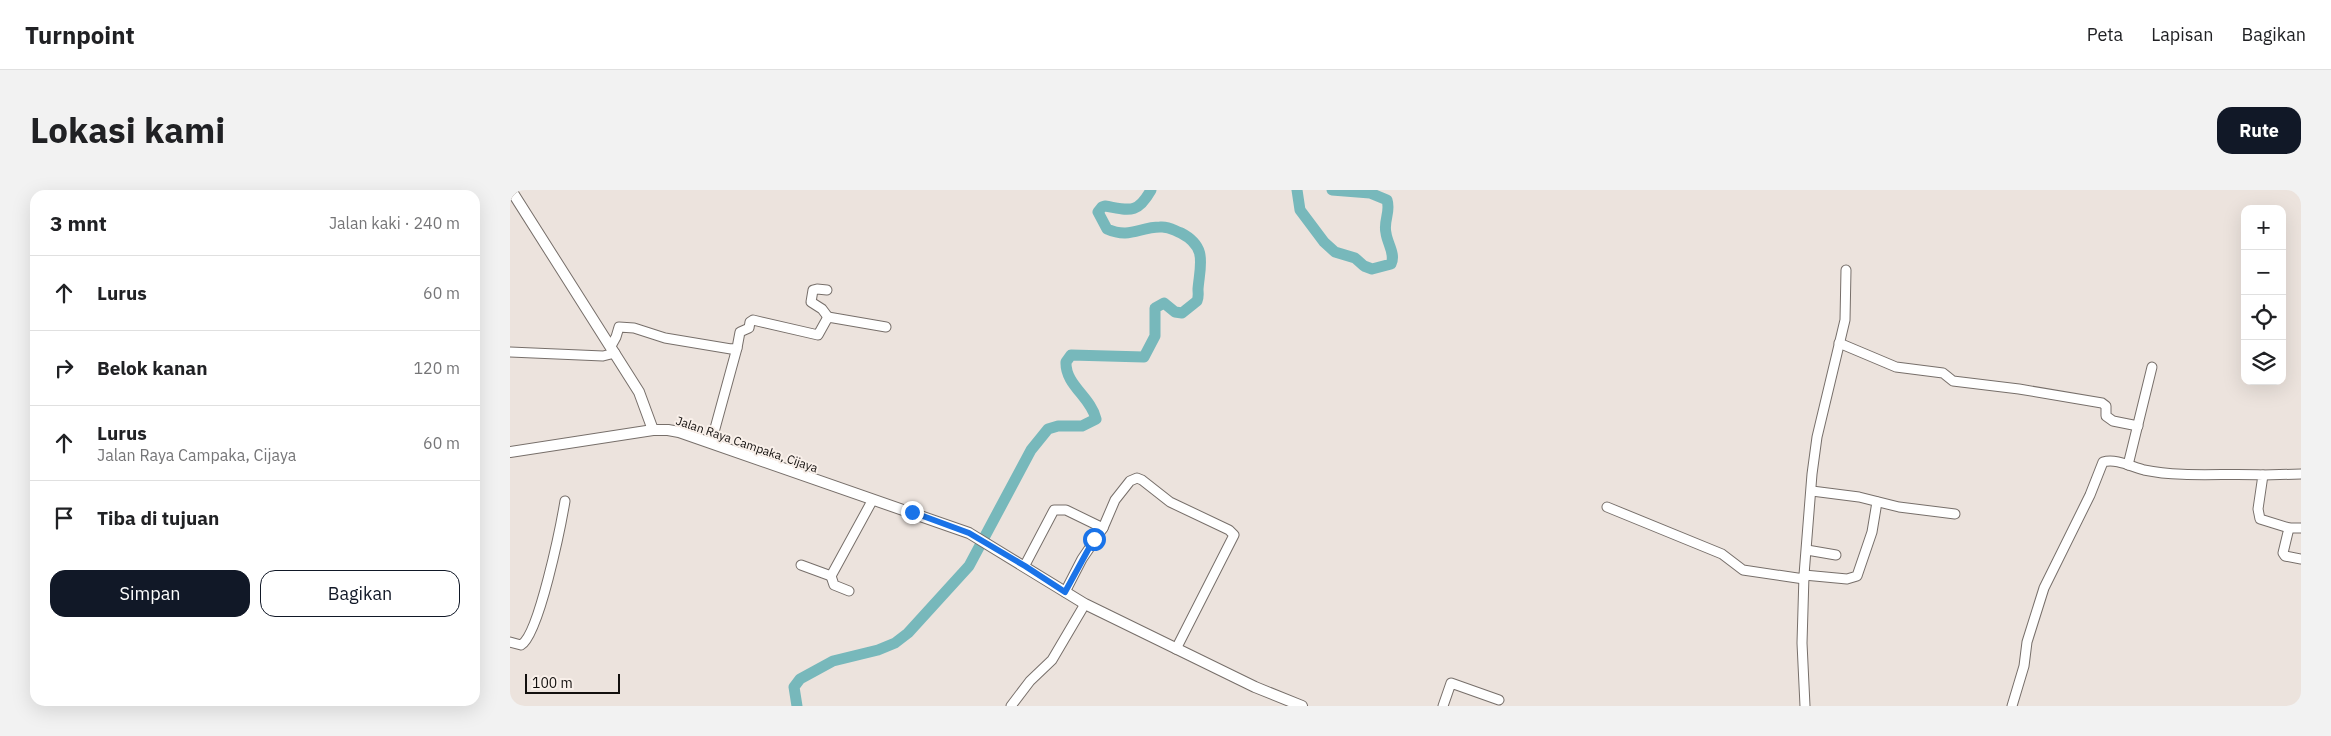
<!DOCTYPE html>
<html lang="id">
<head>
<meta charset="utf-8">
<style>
	:root { --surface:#fff; --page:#f2f2f2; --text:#202124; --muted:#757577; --line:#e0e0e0; --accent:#111827 }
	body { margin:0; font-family:"IBM Plex Sans",sans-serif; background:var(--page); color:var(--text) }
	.controls { position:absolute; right:15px; top:15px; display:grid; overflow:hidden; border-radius:10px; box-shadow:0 5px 20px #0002 }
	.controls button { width:45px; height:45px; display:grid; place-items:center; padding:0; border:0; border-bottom:1px solid var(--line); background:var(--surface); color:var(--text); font:25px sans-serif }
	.scale { position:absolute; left:15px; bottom:12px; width:95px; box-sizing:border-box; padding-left:5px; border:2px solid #120f0d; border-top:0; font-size:14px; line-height:18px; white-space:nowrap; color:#120f0d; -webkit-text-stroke:4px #f9f0ea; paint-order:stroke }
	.stop { position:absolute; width:15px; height:15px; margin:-11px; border:4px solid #1a73e8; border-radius:50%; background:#fff }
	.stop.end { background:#1a73e8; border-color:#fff; box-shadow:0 1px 5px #0008 }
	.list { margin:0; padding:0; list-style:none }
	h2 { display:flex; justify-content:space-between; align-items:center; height:65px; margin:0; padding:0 20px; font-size:21px }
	h2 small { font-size:16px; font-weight:400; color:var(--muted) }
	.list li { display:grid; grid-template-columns:32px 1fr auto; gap:15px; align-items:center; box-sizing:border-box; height:75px; padding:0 20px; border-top:1px solid var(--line) }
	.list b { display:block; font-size:19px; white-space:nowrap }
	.list p { margin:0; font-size:16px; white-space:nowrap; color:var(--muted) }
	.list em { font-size:16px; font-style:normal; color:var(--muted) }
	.actions { display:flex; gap:10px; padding:15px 20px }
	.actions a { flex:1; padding:11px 0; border:1px solid var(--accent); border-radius:15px; text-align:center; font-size:18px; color:var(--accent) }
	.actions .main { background:var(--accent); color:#fff }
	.icon { flex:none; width:28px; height:28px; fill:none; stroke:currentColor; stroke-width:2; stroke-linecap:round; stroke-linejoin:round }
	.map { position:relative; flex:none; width:1791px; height:516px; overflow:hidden; border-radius:15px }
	header { display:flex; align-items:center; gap:30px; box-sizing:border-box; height:70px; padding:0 25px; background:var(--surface); border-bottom:1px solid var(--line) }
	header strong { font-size:24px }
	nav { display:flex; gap:28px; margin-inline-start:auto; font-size:18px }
	.intro { display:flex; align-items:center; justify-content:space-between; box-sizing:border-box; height:120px; padding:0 30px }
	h1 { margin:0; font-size:35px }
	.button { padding:12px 22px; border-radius:15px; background:var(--accent); color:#fff; font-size:18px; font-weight:700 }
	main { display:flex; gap:30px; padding:0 30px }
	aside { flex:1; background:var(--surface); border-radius:15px; box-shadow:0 5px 20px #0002 }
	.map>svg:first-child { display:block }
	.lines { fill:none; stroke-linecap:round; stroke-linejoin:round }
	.river { stroke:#77b8bb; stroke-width:11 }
	.minor-casing { stroke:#776f6a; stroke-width:11 }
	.major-casing { stroke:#776f6a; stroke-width:12 }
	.minor { stroke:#fff; stroke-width:9 }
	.major { stroke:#fff; stroke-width:10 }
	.route { stroke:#1a73e8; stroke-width:6 }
	.labels { text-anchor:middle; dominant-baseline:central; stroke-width:4; stroke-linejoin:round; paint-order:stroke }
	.street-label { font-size:12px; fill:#120f0d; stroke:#f9f0ea }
</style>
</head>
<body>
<header>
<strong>Turnpoint</strong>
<nav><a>Peta</a><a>Lapisan</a><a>Bagikan</a></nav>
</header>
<div class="intro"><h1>Lokasi kami</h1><a class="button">Rute</a></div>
<main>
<aside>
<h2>3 mnt<small>Jalan kaki · 240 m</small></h2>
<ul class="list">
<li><svg class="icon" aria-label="ahead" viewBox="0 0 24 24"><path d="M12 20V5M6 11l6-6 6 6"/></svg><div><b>Lurus</b></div><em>60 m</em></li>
<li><svg class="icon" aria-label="right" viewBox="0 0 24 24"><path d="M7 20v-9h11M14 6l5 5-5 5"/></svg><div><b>Belok kanan</b></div><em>120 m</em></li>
<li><svg class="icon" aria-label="ahead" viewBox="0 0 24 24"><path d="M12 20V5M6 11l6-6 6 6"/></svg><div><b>Lurus</b><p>Jalan Raya Campaka, Cijaya</p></div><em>60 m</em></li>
<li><svg class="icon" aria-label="arrive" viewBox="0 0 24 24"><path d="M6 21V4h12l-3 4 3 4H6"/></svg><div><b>Tiba di tujuan</b></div></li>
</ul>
<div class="actions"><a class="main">Simpan</a><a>Bagikan</a></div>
</aside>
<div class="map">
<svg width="1791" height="516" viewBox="0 0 1791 516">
	<rect width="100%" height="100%" fill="#ece3dd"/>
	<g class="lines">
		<g class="river">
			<path d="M 787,0 L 790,20 L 814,52 L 825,62 L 845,68 L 854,76 L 862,79 L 881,74 C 886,64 877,53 876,43 C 873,31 881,22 877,10 L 860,3 L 822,0"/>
			<path d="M 287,516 L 284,497 L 290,489 L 323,471 L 368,460 L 385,453 L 398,443 L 459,376 L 521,260 L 538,239 L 548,236 L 572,236 L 586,229 C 581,207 555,195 556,172 L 561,165 L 634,167 L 645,146 L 645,118 L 654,113 L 665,122 L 672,123 L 687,111 C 689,106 688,104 688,99 C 690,75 698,57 671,43 C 663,40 659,36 650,37 C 629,37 620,49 597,39 L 588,22 L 592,17 L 595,16 C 619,20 627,25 641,0"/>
		</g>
		<g class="minor-casing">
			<g id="minor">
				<polyline points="317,100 307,99 303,100 301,112 312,119 318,127"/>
				<polyline points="1329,153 1386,177 1433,183 1443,191 1509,199 1592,213 1596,216 1596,226 1603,231 1628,236"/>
				<polyline points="101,156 106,147 109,137 124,138 155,148 221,159 227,158 230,142 239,138 240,132 243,130 308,145 318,127 376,137"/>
				<polyline points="0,162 93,166 105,163"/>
				<polyline points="201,253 227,158"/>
				<polyline points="1618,275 1642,177"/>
				<polyline points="1753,285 1791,284"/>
				<polyline points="1302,301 1349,307 1389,317 1445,324"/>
				<polyline points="1097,317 1212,364 1233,380 1294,389"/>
				<polyline points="1779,338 1791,338"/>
				<polyline points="1297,360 1326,365"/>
				<polyline points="291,375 321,386"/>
				<polyline points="515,375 544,320 556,320 593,338"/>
				<polyline points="1294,385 1337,389 1347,386 1362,342 1367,312"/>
				<polyline points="339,401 324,395 321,386 362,311"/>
				<polyline points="555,402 572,369 593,338 605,310 620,291 627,288 632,290 660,312 719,340 724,345 666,459"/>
				<path d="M 0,452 L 11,455 C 29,445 51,335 55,311"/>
				<polyline points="501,516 520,491 542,470 575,414"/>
				<polyline points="933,516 941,493 989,510"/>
				<polyline points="1295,516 1292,453 1294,385 1302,284 1307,247 1335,130 1336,80"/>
				<path d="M 1502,516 L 1514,476 L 1517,452 L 1534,398 L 1580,305 L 1593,272 C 1606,268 1622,277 1634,280 C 1673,288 1714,283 1753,285 L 1748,319 L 1750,329 L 1779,338 L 1773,363 L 1775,366 L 1791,369"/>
			</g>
		</g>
		<g class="major-casing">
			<g id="major">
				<polyline points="1,0 129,202 143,240"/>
				<polyline points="0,262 143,240 158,240 169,242 459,343 575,414 745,497 792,516"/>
			</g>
		</g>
		<use href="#minor" class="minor"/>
		<use href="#major" class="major"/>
	</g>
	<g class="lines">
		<polyline class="route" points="402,322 459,343 515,376 555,402 584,349"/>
	</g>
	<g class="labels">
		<g class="street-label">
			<text transform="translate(237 254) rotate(19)">Jalan Raya Campaka, Cijaya</text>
		</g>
	</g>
</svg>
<div class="controls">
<button>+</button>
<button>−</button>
<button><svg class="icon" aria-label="locate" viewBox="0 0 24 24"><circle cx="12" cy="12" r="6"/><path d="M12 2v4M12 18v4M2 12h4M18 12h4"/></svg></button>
<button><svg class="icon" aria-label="layers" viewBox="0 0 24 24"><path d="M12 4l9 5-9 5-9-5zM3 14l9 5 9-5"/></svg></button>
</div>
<div class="scale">100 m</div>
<div class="stop" style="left:584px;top:349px"></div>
<div class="stop end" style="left:402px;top:322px"></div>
</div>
</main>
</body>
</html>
